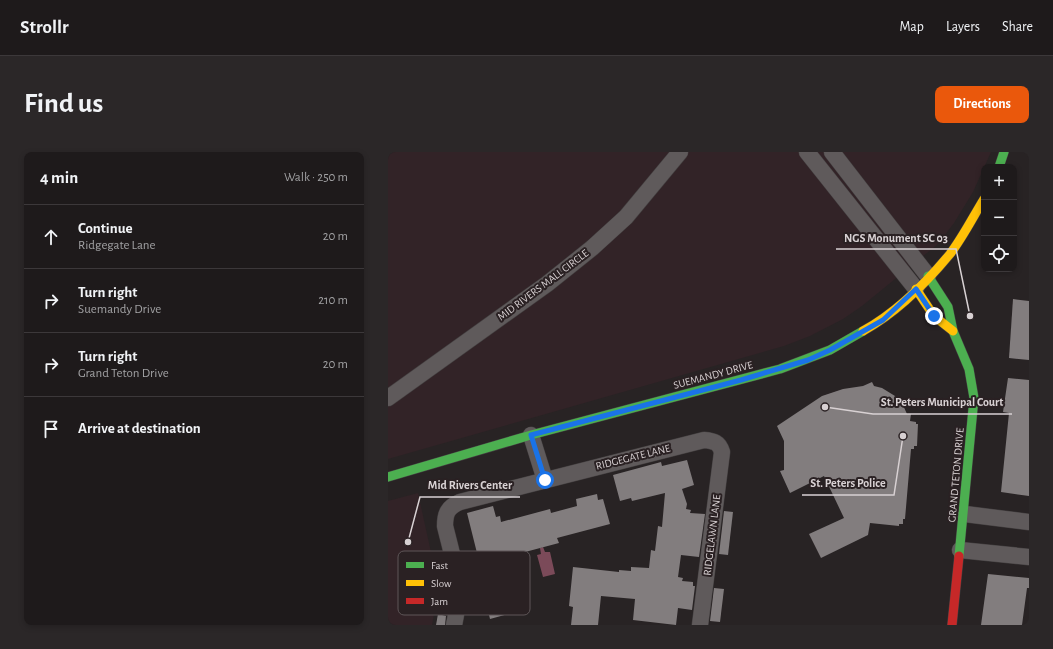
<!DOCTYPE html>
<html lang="en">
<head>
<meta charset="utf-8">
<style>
	:root { --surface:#1e1a1b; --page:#2b2728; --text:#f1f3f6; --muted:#a1a1a3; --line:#3c383a; --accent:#ea580c }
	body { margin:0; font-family:"Alegreya Sans",sans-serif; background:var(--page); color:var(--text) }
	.controls { position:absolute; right:12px; top:12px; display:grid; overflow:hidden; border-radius:8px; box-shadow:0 2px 6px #0003 }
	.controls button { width:36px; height:36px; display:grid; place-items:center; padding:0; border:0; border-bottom:1px solid var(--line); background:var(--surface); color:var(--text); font:20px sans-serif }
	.stop { position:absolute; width:12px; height:12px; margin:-9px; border:3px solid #1a73e8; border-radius:50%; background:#fff }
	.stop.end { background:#1a73e8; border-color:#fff; box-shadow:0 1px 4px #0008 }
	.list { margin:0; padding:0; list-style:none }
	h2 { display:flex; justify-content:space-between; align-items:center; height:52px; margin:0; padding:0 16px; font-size:17px }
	h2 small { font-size:13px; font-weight:400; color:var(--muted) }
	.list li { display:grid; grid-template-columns:26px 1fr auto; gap:12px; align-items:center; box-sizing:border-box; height:64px; padding:0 16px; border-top:1px solid var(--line) }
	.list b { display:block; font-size:15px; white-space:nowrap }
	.list p { margin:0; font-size:13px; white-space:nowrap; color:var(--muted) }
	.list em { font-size:13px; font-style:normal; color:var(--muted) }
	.icon { flex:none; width:22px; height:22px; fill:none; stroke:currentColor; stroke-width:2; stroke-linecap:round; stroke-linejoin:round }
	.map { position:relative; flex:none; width:641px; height:473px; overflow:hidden; border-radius:8px }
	header { display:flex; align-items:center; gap:24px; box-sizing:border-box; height:56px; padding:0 20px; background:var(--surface); border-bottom:1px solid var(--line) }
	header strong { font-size:19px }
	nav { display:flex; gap:22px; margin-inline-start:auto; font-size:14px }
	.intro { display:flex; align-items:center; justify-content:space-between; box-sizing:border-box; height:96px; padding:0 24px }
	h1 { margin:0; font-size:28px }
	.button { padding:10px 18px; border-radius:8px; background:var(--accent); color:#fff; font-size:14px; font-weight:700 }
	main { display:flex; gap:24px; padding:0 24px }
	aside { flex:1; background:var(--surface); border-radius:8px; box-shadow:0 2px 6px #0003 }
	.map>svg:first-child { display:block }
	.built { fill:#322327 }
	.water { fill:#7b4a59 }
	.building { fill:#827d7e }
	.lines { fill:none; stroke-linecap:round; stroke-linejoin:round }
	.street-casing { stroke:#444041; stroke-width:17 }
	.fast-casing { stroke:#444041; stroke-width:10 }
	.slow-casing { stroke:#444041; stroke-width:10 }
	.jam-casing { stroke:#444041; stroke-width:10 }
	.street { stroke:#5f5a5b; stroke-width:16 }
	.fast { stroke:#4caf50; stroke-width:9 }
	.slow { stroke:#ffc107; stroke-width:9 }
	.jam { stroke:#c62828; stroke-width:9 }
	.route { stroke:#1a73e8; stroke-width:5 }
	.labels { text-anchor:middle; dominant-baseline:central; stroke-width:4; stroke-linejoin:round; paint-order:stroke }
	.street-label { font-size:11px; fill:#d8d1d3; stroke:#2a2123 }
	.key { fill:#2a2123; stroke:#5e5658; stroke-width:1 }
	.key-label { font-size:11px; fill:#d8d1d3 }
	.leader { fill:none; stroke:#d8d1d3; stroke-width:1.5 }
	.callout-dot { fill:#d8d1d3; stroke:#2a2123; stroke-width:1.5 }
	.callout-label { font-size:12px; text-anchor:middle; font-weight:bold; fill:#d8d1d3; stroke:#2a2123; stroke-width:4; stroke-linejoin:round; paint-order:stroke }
</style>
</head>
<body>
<header>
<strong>Strollr</strong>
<nav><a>Map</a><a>Layers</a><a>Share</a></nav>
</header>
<div class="intro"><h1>Find us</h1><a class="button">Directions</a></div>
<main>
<aside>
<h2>4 min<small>Walk · 250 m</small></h2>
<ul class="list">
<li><svg class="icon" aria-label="ahead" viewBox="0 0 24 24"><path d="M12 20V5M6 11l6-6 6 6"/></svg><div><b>Continue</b><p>Ridgegate Lane</p></div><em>20 m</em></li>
<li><svg class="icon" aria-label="right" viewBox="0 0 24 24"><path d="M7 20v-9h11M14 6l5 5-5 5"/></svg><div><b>Turn right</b><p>Suemandy Drive</p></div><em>210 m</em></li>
<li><svg class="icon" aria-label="right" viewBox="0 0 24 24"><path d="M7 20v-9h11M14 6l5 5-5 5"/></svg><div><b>Turn right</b><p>Grand Teton Drive</p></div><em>20 m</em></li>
<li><svg class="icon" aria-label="arrive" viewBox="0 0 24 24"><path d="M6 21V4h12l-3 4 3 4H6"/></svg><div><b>Arrive at destination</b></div></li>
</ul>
</aside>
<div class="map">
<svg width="641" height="473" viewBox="0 0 641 473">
	<rect width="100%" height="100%" fill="#282324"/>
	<g class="built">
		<polygon points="0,0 603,0 585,40 566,71 550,92 474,154 455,167 422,184 396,194 0,307"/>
		<polygon points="30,341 50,432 50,441 44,473 0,473 0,349"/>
	</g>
	<polygon class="water" points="155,395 157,400 162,400 167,422 155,425 149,403 153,402 152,396"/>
	<g class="building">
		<polygon points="625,147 641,149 641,208 621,206"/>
		<polygon points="620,226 641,228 641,344 613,340 621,261 615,260"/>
		<polygon points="484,230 486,234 494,236 507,244 514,251 519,262 523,262 522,269 528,270 528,272 530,272 529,294 526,294 526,297 523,297 517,367 515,367 515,372 511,372 511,374 482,371 480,383 433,406 421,382 456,366 436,324 402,341 392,319 396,318 396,289 389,274 434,244 455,237 475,234"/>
		<polygon points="299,308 306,333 294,337 299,352 298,357 303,358 302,361 317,362 311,405 293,403 290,425 295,426 294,429 305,430 305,434 307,434 304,458 290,456 288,473 245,468 247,447 213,444 210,473 183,473 185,455 181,454 185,415 231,420 231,418 243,419 243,415 261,416 263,398 267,399 270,374 274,375 277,341 244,349 243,346 232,349 225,323 273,310 274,314"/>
		<polygon points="209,342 210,348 215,347 222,372 169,386 171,391 122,404 127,423 123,424 130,448 125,449 128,460 102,467 96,442 99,441 79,361 105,354 108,365 112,364 113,370 162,357 163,361 189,354 188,347"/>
		<polygon points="336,359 345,360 340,403 331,402"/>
		<polygon points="600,422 641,426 641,436 639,436 634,473 593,473"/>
		<polygon points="326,436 336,437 332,470 322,469"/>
		<polygon points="50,462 58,464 57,473 48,473"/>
	</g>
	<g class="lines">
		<g class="street-casing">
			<g id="street">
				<polyline points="419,0 528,137"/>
				<polyline points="444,0 540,124"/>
				<polyline points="0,246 159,132 204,96 238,65 292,0"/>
				<polyline points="143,283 157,328"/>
				<polyline points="577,362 641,370"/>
				<polyline points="572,398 641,405"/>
				<path d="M 66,473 C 75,434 66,411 57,374 C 57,361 60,355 72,350 L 316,288 C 326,289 331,290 334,300 L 312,473"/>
			</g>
		</g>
		<g class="fast-casing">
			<g id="fast">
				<polyline points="611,15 616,0"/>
				<polyline points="540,124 560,155 565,179 581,217 586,246 571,404"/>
				<polyline points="0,325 143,283 392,217 442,198 475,179"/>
			</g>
		</g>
		<g class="slow-casing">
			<g id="slow">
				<polyline points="528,137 546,164 565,179"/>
				<path d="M 475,179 C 508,161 538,131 562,102 C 575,85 585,65 596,47"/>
			</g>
		</g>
		<g class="jam-casing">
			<polyline id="jam" points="564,473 571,404"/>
		</g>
		<use href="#street" class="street"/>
		<use href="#fast" class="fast"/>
		<use href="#slow" class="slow"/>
		<use href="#jam" class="jam"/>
	</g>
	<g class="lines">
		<polyline class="route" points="157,328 143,283 353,228 420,208 442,198 495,168 528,137 546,164"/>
	</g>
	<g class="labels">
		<g class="street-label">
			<text transform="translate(155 133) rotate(-37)">MID RIVERS MALL CIRCLE</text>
			<text transform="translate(325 223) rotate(-15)">SUEMANDY DRIVE</text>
			<text transform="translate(245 305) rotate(-14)">RIDGEGATE LANE</text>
			<text transform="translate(568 323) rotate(-85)">GRAND TETON DRIVE</text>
			<text transform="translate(324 383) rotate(-83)">RIDGELAWN LANE</text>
		</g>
	</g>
	<rect x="10" y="399" width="132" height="64" rx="6" class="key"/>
	<rect x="18" y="410" width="18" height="6" fill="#4caf50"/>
	<rect x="18" y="428" width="18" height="6" fill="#ffc107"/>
	<rect x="18" y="446" width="18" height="6" fill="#c62828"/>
	<g class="key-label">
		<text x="43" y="417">Fast</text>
		<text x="43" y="435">Slow</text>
		<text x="43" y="453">Jam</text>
	</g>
	<path class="leader" d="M582 164L568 97H448M437 255L485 262H624M515 284L506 343H414M20 390L32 345H132"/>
	<g class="callout-dot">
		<circle cx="582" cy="164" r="4"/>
		<circle cx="437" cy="255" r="4"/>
		<circle cx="515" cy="284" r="4"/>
		<circle cx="20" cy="390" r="4"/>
	</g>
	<g class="callout-label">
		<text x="508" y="90">NGS Monument SC 03</text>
		<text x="554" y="254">St. Peters Municipal Court</text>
		<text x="460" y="335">St. Peters Police</text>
		<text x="82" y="337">Mid Rivers Center</text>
	</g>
</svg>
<div class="controls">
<button>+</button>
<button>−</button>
<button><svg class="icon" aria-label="locate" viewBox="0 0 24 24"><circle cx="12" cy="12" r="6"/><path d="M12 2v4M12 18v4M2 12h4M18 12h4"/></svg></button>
</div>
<div class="stop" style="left:157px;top:328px"></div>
<div class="stop end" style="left:546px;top:164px"></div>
</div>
</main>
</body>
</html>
